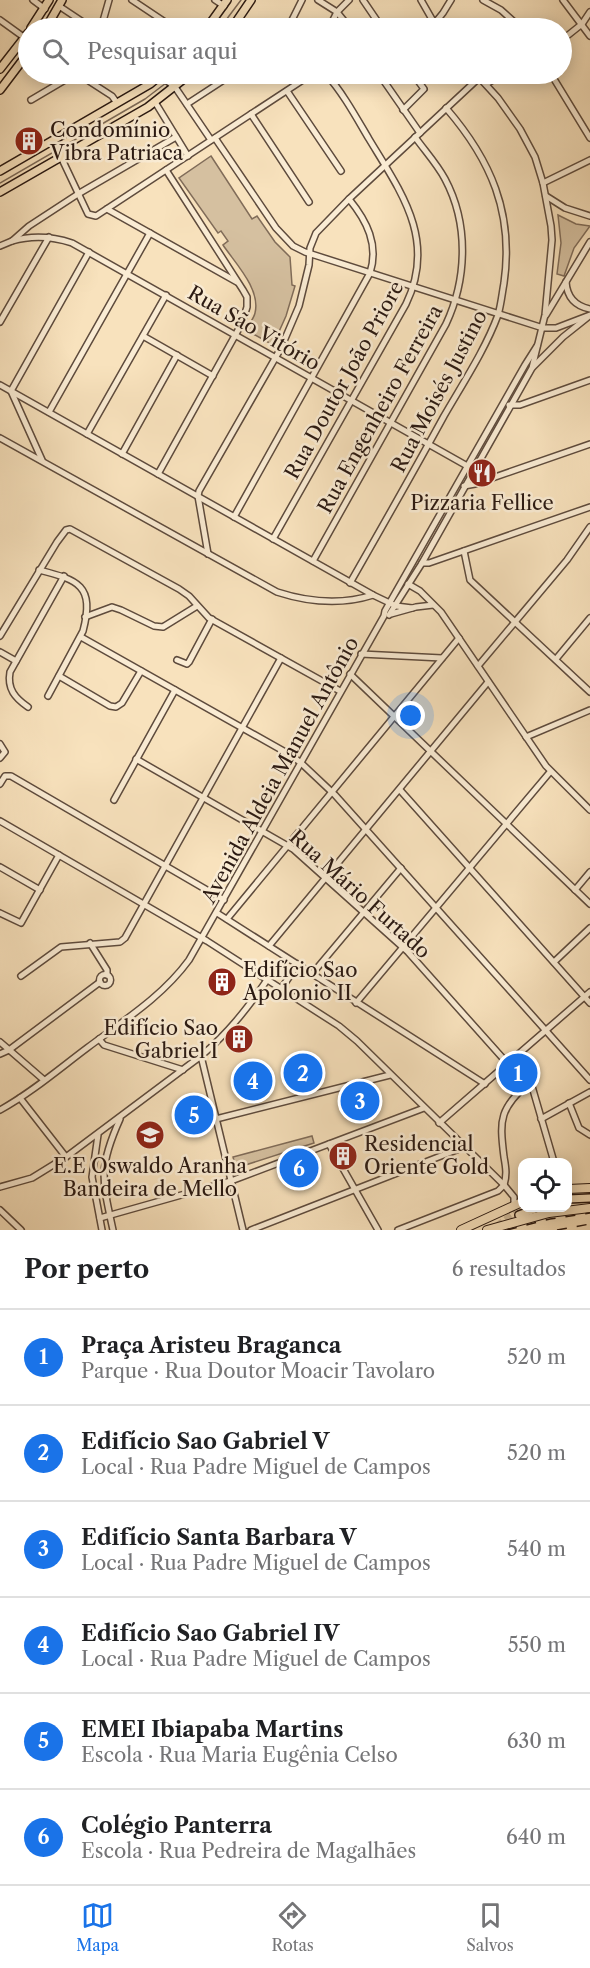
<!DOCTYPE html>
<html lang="pt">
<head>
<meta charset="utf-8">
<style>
	:root { --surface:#fff; --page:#f6f6f6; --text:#202124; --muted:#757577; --line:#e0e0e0; --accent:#1a73e8 }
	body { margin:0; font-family:"Libre Caslon Text",serif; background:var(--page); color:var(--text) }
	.controls { position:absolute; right:18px; bottom:18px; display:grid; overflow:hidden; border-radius:12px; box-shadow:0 3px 15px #0003 }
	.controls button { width:54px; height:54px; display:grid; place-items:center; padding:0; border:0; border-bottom:2px solid var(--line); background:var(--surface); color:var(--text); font:30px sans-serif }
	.you { position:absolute; left:411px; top:716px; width:21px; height:21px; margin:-15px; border:4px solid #fff; border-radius:50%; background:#1a73e8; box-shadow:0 0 0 9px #1a73e833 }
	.badge { display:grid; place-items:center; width:39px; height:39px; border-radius:50%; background:var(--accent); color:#fff; font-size:20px; font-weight:700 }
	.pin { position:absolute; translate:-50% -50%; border:3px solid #fff; box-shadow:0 2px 6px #0006 }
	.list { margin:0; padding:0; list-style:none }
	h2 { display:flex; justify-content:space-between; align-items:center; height:78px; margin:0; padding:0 24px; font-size:26px }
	h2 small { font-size:20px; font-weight:400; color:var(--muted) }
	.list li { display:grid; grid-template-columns:39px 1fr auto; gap:18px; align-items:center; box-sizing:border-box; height:96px; padding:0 24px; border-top:2px solid var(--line) }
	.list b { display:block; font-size:22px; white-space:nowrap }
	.list p { margin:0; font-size:20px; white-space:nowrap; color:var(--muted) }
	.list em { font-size:20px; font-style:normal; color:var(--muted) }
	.icon { flex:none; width:33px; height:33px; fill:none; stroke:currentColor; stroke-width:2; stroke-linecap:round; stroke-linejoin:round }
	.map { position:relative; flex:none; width:590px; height:1230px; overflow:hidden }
	.search { position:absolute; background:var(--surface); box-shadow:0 3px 15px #0003; left:18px; right:18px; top:18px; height:66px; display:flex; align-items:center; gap:15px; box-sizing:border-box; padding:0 21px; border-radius:33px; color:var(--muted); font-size:22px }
	.sheet { height:654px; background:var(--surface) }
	nav { display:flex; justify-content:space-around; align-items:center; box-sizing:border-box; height:84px; border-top:2px solid var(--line); background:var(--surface); font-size:16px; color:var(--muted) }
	nav a { display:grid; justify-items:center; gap:3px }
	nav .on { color:var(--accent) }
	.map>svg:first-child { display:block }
	.green { fill:#d5c0a0; stroke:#806c59; stroke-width:1.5 }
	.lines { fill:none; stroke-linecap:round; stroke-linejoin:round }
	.stream { stroke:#7c6956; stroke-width:1.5 }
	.major-tunnel { stroke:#cfba9b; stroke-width:7; stroke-dasharray:7 3.5; stroke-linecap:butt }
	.minor-casing { stroke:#5e4b3d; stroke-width:8 }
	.major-casing { stroke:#2a1912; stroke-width:10 }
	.highway-casing { stroke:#2a1912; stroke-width:10 }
	.minor { stroke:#faecd4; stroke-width:5 }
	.major { stroke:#f8e2bd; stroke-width:7 }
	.highway { stroke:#f8e2bd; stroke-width:8 }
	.rail { stroke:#2a1912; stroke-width:1.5; stroke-dasharray:10 10; stroke-linecap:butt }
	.labels { text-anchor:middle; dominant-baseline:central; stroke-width:5; stroke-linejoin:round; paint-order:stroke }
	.poi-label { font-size:20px; fill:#2a1912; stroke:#faecd4; text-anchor:start }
	.street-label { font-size:20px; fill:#2a1912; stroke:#faecd4 }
</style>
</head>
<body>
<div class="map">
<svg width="590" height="1230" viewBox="0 0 590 1230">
	<rect width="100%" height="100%" fill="#f8e2bd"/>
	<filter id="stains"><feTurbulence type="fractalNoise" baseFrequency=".00333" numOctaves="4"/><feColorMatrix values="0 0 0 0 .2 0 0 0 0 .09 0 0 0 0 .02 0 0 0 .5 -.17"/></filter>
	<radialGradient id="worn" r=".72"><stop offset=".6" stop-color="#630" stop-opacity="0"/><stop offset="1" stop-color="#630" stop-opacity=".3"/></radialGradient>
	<g class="green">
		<path d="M 211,156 L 252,219 L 257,216 L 275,242 L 290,257 L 292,285 L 295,286 L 286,316 L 273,345 L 246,330 C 249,324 254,318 255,313 C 261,289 235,263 223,245 L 228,241 L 221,231 L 218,233 L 179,178 Z"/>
		<polygon points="558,215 576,224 590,226 574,248 564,276 557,274 561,243"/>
		<polygon points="312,1136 314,1143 236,1168 233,1157"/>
	</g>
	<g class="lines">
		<g class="stream">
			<polyline points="220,28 241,0"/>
			<polyline points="170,80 180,74"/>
			<polyline points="0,183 145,99 166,83"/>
		</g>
		<polyline class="major-tunnel" points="497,1226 516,1212"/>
		<g class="minor-casing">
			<g id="minor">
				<polyline points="33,0 45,9"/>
				<polyline points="132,0 174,28"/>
				<polyline points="215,0 224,6"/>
				<polyline points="318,0 337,12 350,28"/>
				<polyline points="363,0 382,28"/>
				<polyline points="421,0 437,28"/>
				<polyline points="483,0 501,10 521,28"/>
				<polyline points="563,0 590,36"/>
				<polyline points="59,6 92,28"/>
				<polyline points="0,20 25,38"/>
				<polyline points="434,24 443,13 451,0"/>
				<polyline points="101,28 109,0"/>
				<polyline points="288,28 302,0"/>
				<polyline points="329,28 337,12 349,0"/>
				<polyline points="562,40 582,24 590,12"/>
				<polyline points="78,74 112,96 117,103"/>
				<polyline points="158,74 175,87 211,140"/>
				<polyline points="379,74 420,133"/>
				<polyline points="551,74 590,138"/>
				<polyline points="486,84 503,74"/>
				<polyline points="287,91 341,171"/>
				<polyline points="31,100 75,74"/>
				<polyline points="155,102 188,156"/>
				<polyline points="187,104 233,74"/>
				<polyline points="403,110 424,89 413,74"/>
				<polyline points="251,114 309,202"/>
				<polyline points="215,138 276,228 293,246 305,252 543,328 556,328 590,315"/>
				<polyline points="61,157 88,214 96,216 312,74"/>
				<polyline points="543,183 590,160"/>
				<polyline points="546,196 565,208 590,216"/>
				<polyline points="107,209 237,282"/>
				<path d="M 12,241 C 33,235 51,236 72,243 L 469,467"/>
				<polyline points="0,246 12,241 29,226 78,194 176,137"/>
				<path d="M 566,282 C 567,297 575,306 590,309"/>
				<polyline points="546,315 590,242"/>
				<polyline points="0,322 49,237"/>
				<polyline points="143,336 213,376"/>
				<polyline points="533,367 563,337 588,317"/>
				<polyline points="0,385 373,595 396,606 412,608"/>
				<polyline points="509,405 520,405 590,380"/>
				<polyline points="49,412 150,233"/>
				<polyline points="87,434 166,295"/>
				<path d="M 0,438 L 277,592 C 308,602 342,605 373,595"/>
				<polyline points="122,454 177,355"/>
				<polyline points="42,460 11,391 89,252"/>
				<polyline points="158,474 242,323 247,307 247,297 243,290 166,170"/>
				<polyline points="464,486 475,484 590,444"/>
				<path d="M 234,517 L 370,273 C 379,245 367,221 349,199"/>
				<path d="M 273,539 L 406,304 C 437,240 401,192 369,139 C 356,117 343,93 326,74"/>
				<polyline points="464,551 470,580 590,692"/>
				<polyline points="208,554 198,496 199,491 281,348 299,306 309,265 310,248 316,233 349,199 480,77"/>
				<path d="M 313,561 L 446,324 C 467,279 469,224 445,179 C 437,164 425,151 415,137"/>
				<polyline points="422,563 429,563 590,507"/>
				<path d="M 39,570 C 78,580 95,585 83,631 L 48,696"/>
				<path d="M 350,583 C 382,527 414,471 444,416 C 463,383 485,350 498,315 C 501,305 502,294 504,283 C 514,213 491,160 446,108"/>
				<polyline points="408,584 420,591 441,612 546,766 590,810"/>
				<polyline points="391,614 416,607 433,605"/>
				<polyline points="389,615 422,563 532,368 545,315 552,240 551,226 543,183 535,157 520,129 498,98 476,74"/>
				<polyline points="85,617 112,607 121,610 154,626 163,627 197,606"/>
				<polyline points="0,636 57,542 66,530 70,529 179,589 189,596 209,618 340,691"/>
				<polyline points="81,637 287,753 300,762 335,795 590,1080"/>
				<polyline points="0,652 16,661"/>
				<polyline points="361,654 442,658"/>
				<polyline points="556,659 590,618"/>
				<polyline points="177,660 187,664 189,662 212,619"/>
				<polyline points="478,666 567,560 590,527"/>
				<polyline points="350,674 590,904"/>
				<polyline points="59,676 110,706 116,707 122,703 141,671"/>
				<path d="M 28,707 C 15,698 7,689 10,672 L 64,576"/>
				<polyline points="526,737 590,710"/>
				<polyline points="0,744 5,752 0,758"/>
				<polyline points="136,759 293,849 408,952 508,1064"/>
				<polyline points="0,784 5,776 11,776 224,900"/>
				<polyline points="400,790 590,1003"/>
				<polyline points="114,800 175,690"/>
				<polyline points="0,821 207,941 339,1026 357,1041 504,1185 514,1197 514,1205"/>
				<polyline points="0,867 40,890"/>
				<polyline points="575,890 590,872"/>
				<polyline points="0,913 21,923 59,855"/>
				<polyline points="217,913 485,1084"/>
				<polyline points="227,919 459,638"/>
				<polyline points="90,943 107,970 107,975"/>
				<polyline points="269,946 488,682"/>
				<polyline points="554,962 590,928"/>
				<polyline points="312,974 401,868"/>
				<circle cx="105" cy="980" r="5.5"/>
				<polyline points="21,976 61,947 120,942 125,938 281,658"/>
				<polyline points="281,989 298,964"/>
				<polyline points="356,1003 550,772"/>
				<polyline points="99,1039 104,1045 183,1070"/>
				<polyline points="0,1042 44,1080"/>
				<polyline points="522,1052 554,1162"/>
				<polyline points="0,1054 9,1050 100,982"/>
				<polyline points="201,1056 243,1230"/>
				<polyline points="20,1098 66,1157"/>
				<polyline points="569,1103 579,1128 590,1135"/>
				<path d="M 0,1110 C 31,1093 59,1069 87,1048 C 123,1021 162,997 189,960 L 384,616 L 385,611 L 525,365 L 537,346"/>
				<polyline points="216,1119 390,1075"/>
				<polyline points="541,1119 590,1092"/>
				<polyline points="439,1123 590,992"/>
				<polyline points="98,1135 92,1177 102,1230"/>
				<polyline points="329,1144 378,1230"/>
				<path d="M 504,1185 C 507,1175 506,1168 504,1157 C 499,1117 500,1110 530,1081"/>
				<path d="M 0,1187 L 32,1178 L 66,1157 L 201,1056 C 228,1033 247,1009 267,980"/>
				<polyline points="0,1210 21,1230"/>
				<polyline points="100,1218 231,1181 424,1108"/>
				<path d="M 113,1230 C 102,1179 98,1168 120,1119"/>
				<polyline points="251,1230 464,1147"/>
				<polyline points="398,1230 498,1191 504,1185"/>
			</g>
		</g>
		<g class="major-casing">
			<g id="major">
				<polyline points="31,28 49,0"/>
				<polyline points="46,28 62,0"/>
				<polyline points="207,28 227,0"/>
				<polyline points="232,28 251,0"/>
				<polyline points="0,69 28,33"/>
				<polyline points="0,90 28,53"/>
				<polyline points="0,171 150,84 162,74"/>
				<polyline points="0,192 148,107 190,74"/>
				<polyline points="568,1199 590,1198"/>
				<polyline points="519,1215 538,1208"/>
			</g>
		</g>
		<g class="highway-casing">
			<g id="highway">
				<polyline points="568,1189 590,1188"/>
				<polyline points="461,1230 522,1202"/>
				<polyline points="487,1230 549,1213 590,1208"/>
			</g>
		</g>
		<use href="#minor" class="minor"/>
		<use href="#major" class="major"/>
		<use href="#highway" class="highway"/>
		<g class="rail">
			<polyline points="507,1230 550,1219 590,1213"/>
			<polyline points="557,1230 590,1224"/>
		</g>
	</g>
	<defs>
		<g id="building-disc" transform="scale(1.5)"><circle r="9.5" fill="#8f2418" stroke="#faecd4"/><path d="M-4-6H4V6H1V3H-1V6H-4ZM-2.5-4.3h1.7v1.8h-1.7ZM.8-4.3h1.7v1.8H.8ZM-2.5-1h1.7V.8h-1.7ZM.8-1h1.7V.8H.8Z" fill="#fff"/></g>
		<g id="restaurant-disc" transform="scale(1.5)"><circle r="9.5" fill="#8f2418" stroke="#faecd4"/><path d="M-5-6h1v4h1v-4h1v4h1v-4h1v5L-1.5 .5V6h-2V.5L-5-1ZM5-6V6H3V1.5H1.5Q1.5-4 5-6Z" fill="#fff"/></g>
		<g id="school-disc" transform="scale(1.5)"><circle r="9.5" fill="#8f2418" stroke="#faecd4"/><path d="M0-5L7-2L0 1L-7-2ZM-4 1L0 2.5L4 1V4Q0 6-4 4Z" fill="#fff"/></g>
	</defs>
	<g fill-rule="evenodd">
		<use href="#building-disc" x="29" y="141"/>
		<use href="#restaurant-disc" x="482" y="473"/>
		<use href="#building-disc" x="222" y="982"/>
		<use href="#building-disc" x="239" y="1039"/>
		<use href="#school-disc" x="150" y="1135"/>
		<use href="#building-disc" x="343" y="1156"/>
	</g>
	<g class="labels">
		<g class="poi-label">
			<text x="50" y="130">Condomínio<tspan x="50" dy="23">Vibra Patriaca</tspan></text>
			<text x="482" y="503" text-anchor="middle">Pizzaria Fellice</text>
			<text x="243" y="970">Edifício Sao<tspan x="243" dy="23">Apolonio II</tspan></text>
			<text x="218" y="1028" text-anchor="end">Edifício Sao<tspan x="218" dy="23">Gabriel I</tspan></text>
			<text x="364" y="1144">Residencial<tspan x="364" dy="23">Oriente Gold</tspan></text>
			<text x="150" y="1166" text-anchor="middle">E.E Oswaldo Aranha<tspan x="150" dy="23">Bandeira de Mello</tspan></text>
		</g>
		<g class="street-label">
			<text transform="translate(254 328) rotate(30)">Rua São Vitório</text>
			<text transform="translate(344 380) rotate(-61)">Rua Doutor João Priore</text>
			<text transform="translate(439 391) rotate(-62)">Rua Moisés Justino</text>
			<text transform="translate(380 409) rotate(-61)">Rua Engenheiro Ferreira</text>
			<text transform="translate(280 770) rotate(-61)">Avenida Aldeia Manuel Antônio</text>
			<text transform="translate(360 894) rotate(42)">Rua Mário Furtado</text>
		</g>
	</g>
	<rect width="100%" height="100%" filter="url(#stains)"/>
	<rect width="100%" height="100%" fill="url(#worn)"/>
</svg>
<div class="controls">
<button><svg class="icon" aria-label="locate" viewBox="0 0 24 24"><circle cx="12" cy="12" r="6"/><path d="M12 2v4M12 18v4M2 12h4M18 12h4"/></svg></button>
</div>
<div class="you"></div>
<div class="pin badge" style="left:518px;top:1073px">1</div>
<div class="pin badge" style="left:303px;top:1073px">2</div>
<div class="pin badge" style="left:360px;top:1101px">3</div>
<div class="pin badge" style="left:253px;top:1081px">4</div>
<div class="pin badge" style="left:194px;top:1115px">5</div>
<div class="pin badge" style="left:299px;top:1168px">6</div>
<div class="search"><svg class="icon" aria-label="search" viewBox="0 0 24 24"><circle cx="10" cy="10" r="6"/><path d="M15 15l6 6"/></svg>Pesquisar aqui</div>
</div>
<section class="sheet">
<h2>Por perto<small>6 resultados</small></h2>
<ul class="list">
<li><span class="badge">1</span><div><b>Praça Aristeu Braganca</b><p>Parque · Rua Doutor Moacir Tavolaro</p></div><em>520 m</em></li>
<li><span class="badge">2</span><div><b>Edifício Sao Gabriel V</b><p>Local · Rua Padre Miguel de Campos</p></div><em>520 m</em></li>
<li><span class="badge">3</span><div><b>Edifício Santa Barbara V</b><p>Local · Rua Padre Miguel de Campos</p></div><em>540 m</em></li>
<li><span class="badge">4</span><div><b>Edifício Sao Gabriel IV</b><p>Local · Rua Padre Miguel de Campos</p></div><em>550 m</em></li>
<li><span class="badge">5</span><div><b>EMEI Ibiapaba Martins</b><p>Escola · Rua Maria Eugênia Celso</p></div><em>630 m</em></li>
<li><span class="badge">6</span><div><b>Colégio Panterra</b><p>Escola · Rua Pedreira de Magalhães</p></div><em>640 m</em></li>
</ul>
</section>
<nav>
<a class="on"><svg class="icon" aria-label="map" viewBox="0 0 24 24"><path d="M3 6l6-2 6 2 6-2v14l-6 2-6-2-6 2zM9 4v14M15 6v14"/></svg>Mapa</a>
<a><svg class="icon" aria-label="directions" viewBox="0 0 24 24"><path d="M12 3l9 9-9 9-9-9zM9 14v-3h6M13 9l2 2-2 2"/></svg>Rotas</a>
<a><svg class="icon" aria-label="saved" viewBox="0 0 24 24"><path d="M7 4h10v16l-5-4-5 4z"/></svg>Salvos</a>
</nav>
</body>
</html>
